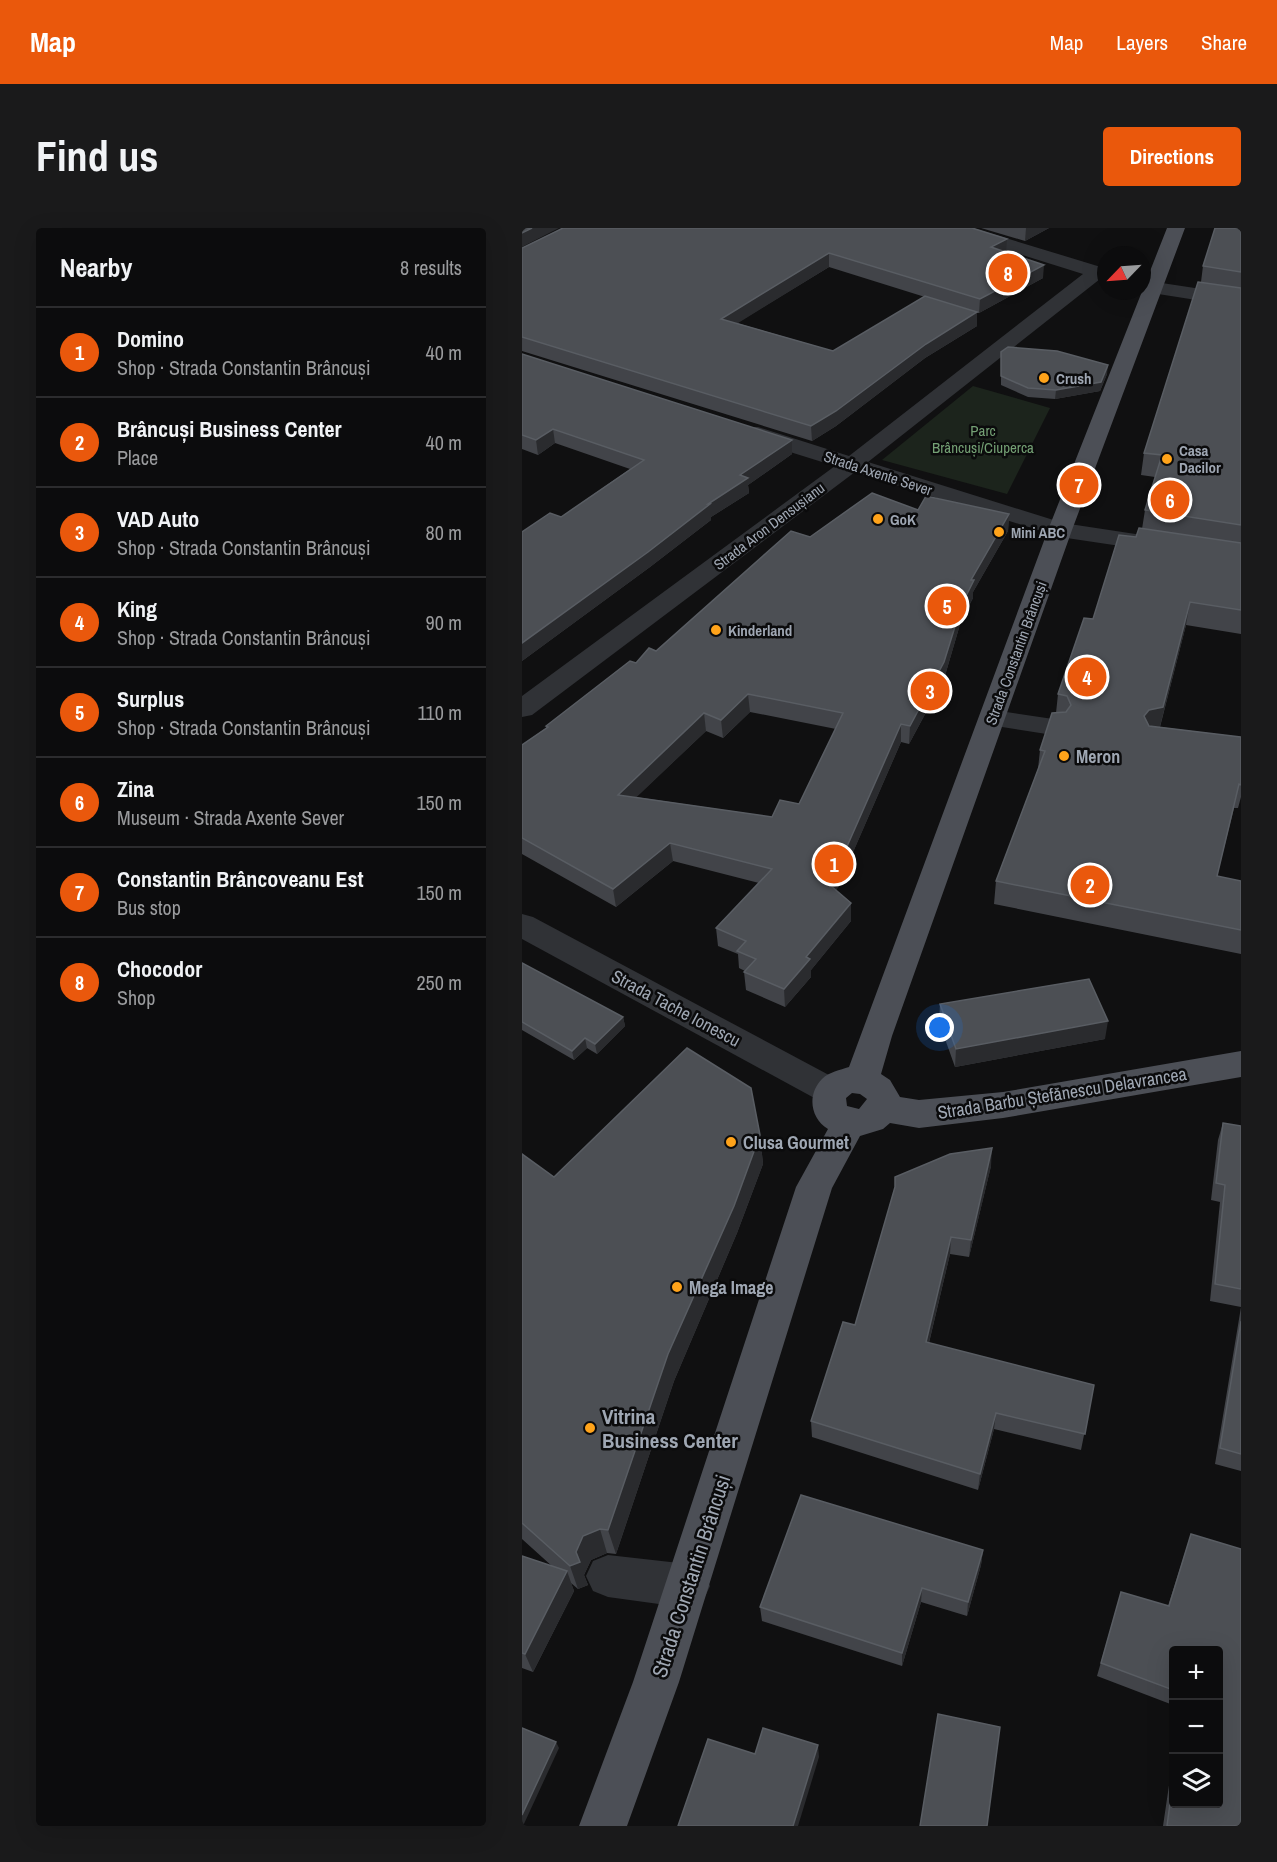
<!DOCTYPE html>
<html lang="en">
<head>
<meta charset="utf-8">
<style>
	:root { --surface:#0c0c0d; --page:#1a1a1b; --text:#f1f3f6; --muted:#9a9b9d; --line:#2c2c2e; --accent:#ea580c }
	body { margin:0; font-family:"Archivo Narrow",sans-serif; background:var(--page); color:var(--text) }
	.controls { position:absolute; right:18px; bottom:18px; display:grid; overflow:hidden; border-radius:6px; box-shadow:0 6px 24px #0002 }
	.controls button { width:54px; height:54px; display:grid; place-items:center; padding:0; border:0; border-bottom:2px solid var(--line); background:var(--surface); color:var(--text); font:30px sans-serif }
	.compass { position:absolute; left:575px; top:18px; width:54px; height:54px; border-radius:50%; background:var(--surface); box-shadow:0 6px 24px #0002; rotate:245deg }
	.you { position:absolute; left:418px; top:800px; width:21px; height:21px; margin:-15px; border:4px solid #fff; border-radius:50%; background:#1a73e8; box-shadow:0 0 0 9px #1a73e833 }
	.badge { display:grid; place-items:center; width:39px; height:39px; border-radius:50%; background:var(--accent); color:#fff; font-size:20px; font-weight:700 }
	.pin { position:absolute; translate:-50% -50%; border:3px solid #fff; box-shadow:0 2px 6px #0006 }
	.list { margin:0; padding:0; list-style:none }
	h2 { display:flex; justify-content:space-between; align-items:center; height:78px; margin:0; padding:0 24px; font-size:26px }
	h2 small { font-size:20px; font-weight:400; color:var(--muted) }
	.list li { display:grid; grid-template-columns:39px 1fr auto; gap:18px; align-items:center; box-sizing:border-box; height:90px; padding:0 24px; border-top:2px solid var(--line) }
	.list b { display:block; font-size:22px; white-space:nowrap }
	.list p { margin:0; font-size:20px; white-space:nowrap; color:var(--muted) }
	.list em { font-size:20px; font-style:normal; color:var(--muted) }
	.icon { flex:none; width:33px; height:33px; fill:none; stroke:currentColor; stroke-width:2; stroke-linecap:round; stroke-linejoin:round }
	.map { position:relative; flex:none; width:719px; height:1598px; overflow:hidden; border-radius:6px }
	header { display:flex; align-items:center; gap:36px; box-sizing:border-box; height:84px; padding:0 30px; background:var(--accent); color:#fff }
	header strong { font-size:28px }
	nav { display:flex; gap:33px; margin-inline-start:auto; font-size:21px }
	.intro { display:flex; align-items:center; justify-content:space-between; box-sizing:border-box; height:144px; padding:0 36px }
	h1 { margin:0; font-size:42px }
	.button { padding:15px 27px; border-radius:6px; background:var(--accent); color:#fff; font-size:21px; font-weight:700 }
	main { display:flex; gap:36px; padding:0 36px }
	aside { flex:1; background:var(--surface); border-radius:6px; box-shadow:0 6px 24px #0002 }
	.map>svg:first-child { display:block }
	.green { fill:#1c241c }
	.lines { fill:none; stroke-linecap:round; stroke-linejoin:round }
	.minor { fill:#303236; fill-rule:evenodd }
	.major { fill:#4c4f56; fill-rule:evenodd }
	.wall { fill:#424449; fill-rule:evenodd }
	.shaded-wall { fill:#2a2b2e }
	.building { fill:#4c4f54; stroke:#595d63; stroke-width:1.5; fill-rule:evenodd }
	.poi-dot { fill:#ffa31a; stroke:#0b0b0c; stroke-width:2 }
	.labels { text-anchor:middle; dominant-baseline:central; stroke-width:5; stroke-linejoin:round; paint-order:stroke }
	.far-poi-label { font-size:15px; font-weight:bold; fill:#9fa7b3; stroke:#0b0b0c; text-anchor:start }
	.far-park-label { font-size:15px; fill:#74a074; stroke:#0b0b0c }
	.far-street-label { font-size:15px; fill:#9fa7b3; stroke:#0b0b0c }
	.poi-label { font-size:18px; font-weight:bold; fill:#9fa7b3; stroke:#0b0b0c; text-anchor:start }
	.street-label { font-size:18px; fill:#9fa7b3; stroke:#0b0b0c }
	.near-poi-label { font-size:21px; font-weight:bold; fill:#9fa7b3; stroke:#0b0b0c; text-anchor:start }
	.near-street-label { font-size:21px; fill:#9fa7b3; stroke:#0b0b0c }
</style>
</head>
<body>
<header>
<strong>Map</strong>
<nav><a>Map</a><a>Layers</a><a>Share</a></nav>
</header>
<div class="intro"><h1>Find us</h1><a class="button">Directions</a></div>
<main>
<aside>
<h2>Nearby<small>8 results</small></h2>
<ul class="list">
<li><span class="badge">1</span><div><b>Domino</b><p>Shop · Strada Constantin Brâncuși</p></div><em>40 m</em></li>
<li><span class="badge">2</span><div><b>Brâncuși Business Center</b><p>Place</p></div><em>40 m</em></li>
<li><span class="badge">3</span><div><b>VAD Auto</b><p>Shop · Strada Constantin Brâncuși</p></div><em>80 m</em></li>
<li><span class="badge">4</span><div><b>King</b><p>Shop · Strada Constantin Brâncuși</p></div><em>90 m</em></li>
<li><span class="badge">5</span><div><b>Surplus</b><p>Shop · Strada Constantin Brâncuși</p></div><em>110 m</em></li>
<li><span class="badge">6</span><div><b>Zina</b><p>Museum · Strada Axente Sever</p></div><em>150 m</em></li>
<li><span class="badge">7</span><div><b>Constantin Brâncoveanu Est</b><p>Bus stop</p></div><em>150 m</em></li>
<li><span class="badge">8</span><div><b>Chocodor</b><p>Shop</p></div><em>250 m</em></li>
</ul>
</aside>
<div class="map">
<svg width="719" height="1598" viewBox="0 0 719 1598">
	<rect width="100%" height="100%" fill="#101011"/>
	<polygon class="green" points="451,158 528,180 485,266 360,232"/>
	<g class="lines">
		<g class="minor">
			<polygon points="424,0 451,0 582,40 584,41 584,53 578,51 346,234 541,295 719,322 719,336 538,309 333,244 10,487 0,489 0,468 313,238 220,209 217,204 220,199 236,199 327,228 561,46 427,4"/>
			<polygon points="620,52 719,67 719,79 617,63 620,63"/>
			<polygon points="471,482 531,491 541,493 545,499 541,505 531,507 461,496 457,490 461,484"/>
			<polygon points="0,686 11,689 320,854 325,863 320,872 308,876 296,872 0,711"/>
			<polygon points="86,1327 166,1336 181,1343 188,1358 181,1373 166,1380 86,1369 71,1363 64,1348 71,1333"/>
		</g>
		<path class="major" d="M 645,0 L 663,0 L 550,302 L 370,808 L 359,846 L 368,852 L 378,869 L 397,872 L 481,864 L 719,823 L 719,849 L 481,890 L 397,900 L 368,895 L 361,901 L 338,908 L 310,960 L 157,1454 L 105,1598 L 57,1598 L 111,1454 L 274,959 L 306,901 C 288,890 285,866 300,851 C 307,844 318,842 327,839 L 526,302 ZM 330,865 L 338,866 L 345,871 L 337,881 L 325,878 L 324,870 Z"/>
	</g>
	<g class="wall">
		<polygon points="459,0 527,0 503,13"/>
		<polygon points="719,0 719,406 664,397 638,499 719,509 719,569 716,580 712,580 695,648 719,653 719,726 472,676 474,653 516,541 518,522 534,485 536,466 571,391 614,309 620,301 623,282 633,249 619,247 622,225 679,54 681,38"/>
		<path d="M 0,20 L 484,24 L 521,50 L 457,85 L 455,85 L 455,98 L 403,130 L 314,198 L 290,213 L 0,123 ZM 307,39 L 403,69 L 311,123 L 215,95 Z"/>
		<polygon points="479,124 585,146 578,163 533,171 506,169 479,157"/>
		<polygon points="0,126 270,212 270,226 226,257 227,265 189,289 189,292 128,339 0,433 0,304 39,289 108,241 33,215 16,227 0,221"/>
		<path d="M 396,282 L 487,286 L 486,303 L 451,364 L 451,370 L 439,393 L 422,451 L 387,516 L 379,514 L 314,663 L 329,693 L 289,742 L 289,749 L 263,779 L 224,762 L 222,744 L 223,743 L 217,740 L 216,726 L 196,718 L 194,700 L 237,655 L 151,633 L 94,679 L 0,626 L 0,517 L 24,500 L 24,498 L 114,435 L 134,423 L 288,309 ZM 228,484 L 314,501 L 277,576 L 250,589 L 114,569 L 184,503 L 201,510 Z"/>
		<polygon points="0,735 101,789 103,798 75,826 65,820 52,832 0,802"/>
		<polygon points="418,776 583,811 433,839 417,794"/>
		<polygon points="701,895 719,898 719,1243 693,1236 719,1079 688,1073 698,974 689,972 696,912"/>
		<polygon points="238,907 241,936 215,1005 152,1153 94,1326 85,1325 69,1332 62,1347 66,1357 56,1361 49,1355 52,1363 11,1444 0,1440 0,1328 31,1339 0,1311 0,926 32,949"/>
		<polygon points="469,938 447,1029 428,1026 407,1115 572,1157 559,1222 472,1201 456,1262 290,1209 289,1193 333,1097 373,959"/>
		<polygon points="669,1306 719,1598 641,1598 651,1530 651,1575 696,1575 651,1422 651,1477 575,1448 599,1364 646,1378"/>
		<polygon points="461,1322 459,1337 445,1388 399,1374 380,1438 240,1393 238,1379"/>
	</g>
	<g class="shaded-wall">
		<polygon points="10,0 37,0 0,19 0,5"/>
		<polygon points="504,0 527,0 503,13"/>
		<polygon points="485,11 484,24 469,19"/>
		<polygon points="307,25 307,39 200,105 199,91"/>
		<polygon points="522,37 521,50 457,85 458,71"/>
		<polygon points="455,84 455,98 403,130 314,198 290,213 289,198 404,116"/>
		<polygon points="586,137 585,146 578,163 533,171 534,162"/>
		<polygon points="31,201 33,215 16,227 14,212"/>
		<polygon points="270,212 270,226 226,257 227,265 189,289 189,292 128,339 0,433 0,415 186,276 218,247"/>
		<polygon points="487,286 486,303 451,364 451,370 439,393 422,451 387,516 388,498 449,352"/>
		<polygon points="668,374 664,397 637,502 623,505 622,488"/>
		<polygon points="226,466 228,484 201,510 199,492"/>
		<polygon points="182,485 184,503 99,584 96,567"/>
		<polygon points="379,496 379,514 309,675 308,657"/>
		<polygon points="148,615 151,633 94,679 91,661"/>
		<polygon points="329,675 329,693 289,742 289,749 263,779 262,761 284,729"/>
		<polygon points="101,789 103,798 75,826 73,816"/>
		<polygon points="586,793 583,811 433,839 434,821"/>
		<polygon points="63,810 65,820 52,832 50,823"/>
		<polygon points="238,907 241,936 215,1005 152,1153 94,1326 86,1302 146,1126"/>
		<polygon points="470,920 469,938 447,1029 449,1012"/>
		<polygon points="429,1009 428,1026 403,1131 404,1114"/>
		<polygon points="474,1185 472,1201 456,1262 458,1246"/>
		<polygon points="78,1301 85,1325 69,1332 62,1347 66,1357 56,1361 48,1338 61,1308"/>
		<polygon points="461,1322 459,1337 445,1388 446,1374"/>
		<polygon points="45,1343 52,1363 11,1444 3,1426"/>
		<polygon points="400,1360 399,1374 380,1438 380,1425"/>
		<polygon points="34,1514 37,1520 1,1598 0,1598 0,1587"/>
		<polygon points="296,1517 297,1529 276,1598 271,1598"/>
	</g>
	<g class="building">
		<polygon points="0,0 10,0 0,5"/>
		<polygon points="41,0 450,0 485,11 469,19 522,37 458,71 307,25 199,91 311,123 403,68 455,84 404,116 314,183 289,198 0,109 0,20"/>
		<polygon points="693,0 719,0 719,44 681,38"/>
		<polygon points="676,54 719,60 719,297 623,282 640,227 622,225"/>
		<polygon points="486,119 535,123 586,137 579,154 534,162 506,160 479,148 479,124"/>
		<polygon points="0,126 270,212 218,247 226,250 186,276 188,276 126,324 0,415 0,304 28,285 39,289 122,232 31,201 14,212 0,207"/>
		<path d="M 350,265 L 396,282 L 404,268 L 487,286 L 449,352 L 452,352 L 440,376 L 422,434 L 388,498 L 379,496 L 308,657 L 329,675 L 284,729 L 288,731 L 262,761 L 222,744 L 234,731 L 215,723 L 224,713 L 194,700 L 250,641 L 148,615 L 91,661 L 0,610 L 0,517 L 26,499 L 24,498 L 108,433 L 114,435 L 127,420 L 134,423 L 269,303 L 288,309 ZM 226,466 L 321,485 L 277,576 L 258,572 L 250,589 L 96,567 L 182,485 L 199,492 Z"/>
		<polygon points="617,300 719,315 719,382 668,374 641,479 627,482 622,488 627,498 719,509 719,557 717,556 695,648 719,653 719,702 474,653 523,523 518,522 530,485 544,484 549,477 545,468 536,466 562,390 571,391 597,307 614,309"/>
		<polygon points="0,735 101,789 73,816 63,810 50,823 0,794"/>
		<polygon points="567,751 586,793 434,821 418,776"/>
		<polygon points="165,820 229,860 238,907 212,978 146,1126 86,1302 78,1301 61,1308 54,1324 58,1334 48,1338 0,1295 0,926 32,949"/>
		<polygon points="701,895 719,898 719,1061 693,1056 703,957 694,955"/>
		<polygon points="470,920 449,1012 429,1009 404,1114 572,1157 563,1206 474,1185 458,1246 289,1193 321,1094 333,1097 373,959 373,949 428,926"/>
		<polygon points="719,1093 719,1226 698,1220"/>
		<polygon points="279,1267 461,1322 446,1374 400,1360 380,1425 238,1379"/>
		<polygon points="669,1306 719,1321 719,1598 645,1598 651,1553 651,1575 696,1575 696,1422 651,1422 651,1462 579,1435 599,1364 647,1378"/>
		<polygon points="0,1328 45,1343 3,1426 0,1425"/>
		<polygon points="416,1486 478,1499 465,1598 398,1598"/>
		<polygon points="0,1500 34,1514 0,1587"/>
		<polygon points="241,1500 296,1517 271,1598 156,1598 186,1511 233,1526"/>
	</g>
	<g class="poi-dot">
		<circle cx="522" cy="150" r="6"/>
		<circle cx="645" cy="231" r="6"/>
		<circle cx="356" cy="291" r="6"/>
		<circle cx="477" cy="304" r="6"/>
		<circle cx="194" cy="402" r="6"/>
		<circle cx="542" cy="528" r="6"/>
		<circle cx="209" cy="914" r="6"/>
		<circle cx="155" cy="1059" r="6"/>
		<circle cx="68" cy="1200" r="6"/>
	</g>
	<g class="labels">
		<g class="far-poi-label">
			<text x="534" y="150">Crush</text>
			<text x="657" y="222">Casa<tspan x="657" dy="17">Dacilor</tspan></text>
			<text x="368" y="291">GoK</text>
			<text x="489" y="304">Mini ABC</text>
			<text x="206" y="402">Kinderland</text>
		</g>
		<g class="far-park-label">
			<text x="461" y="202">Parc<tspan x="461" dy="17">Brâncuși/Ciuperca</tspan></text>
		</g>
		<g class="far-street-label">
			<text transform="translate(356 245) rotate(18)">Strada Axente Sever</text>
			<text transform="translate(247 298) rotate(-37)">Strada Aron Densușianu</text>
			<text transform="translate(494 425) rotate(-70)">Strada Constantin Brâncuși</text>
		</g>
		<g class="poi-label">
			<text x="554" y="528">Meron</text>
			<text x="221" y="914">Clusa Gourmet</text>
			<text x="167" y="1059">Mega Image</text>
		</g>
		<g class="street-label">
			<text transform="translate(154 780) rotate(28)">Strada Tache Ionescu</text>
			<text transform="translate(540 865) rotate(-9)">Strada Barbu Ștefănescu Delavrancea</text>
		</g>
		<g class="near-poi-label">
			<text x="80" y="1188">Vitrina<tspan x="80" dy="24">Business Center</tspan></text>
		</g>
		<g class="near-street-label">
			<text transform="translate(169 1348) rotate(-72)">Strada Constantin Brâncuși</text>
		</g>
	</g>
</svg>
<div class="controls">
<button>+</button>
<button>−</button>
<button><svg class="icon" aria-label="layers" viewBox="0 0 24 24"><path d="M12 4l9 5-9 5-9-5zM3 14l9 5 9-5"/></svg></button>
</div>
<svg class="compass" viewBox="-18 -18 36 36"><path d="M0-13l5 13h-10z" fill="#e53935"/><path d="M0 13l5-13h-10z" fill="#9a9b9d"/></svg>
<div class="you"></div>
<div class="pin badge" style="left:312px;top:636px">1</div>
<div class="pin badge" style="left:568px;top:657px">2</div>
<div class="pin badge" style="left:408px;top:463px">3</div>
<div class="pin badge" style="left:565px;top:449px">4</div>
<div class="pin badge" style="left:425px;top:378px">5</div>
<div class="pin badge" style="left:648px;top:272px">6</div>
<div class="pin badge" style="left:557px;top:257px">7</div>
<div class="pin badge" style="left:486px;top:45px">8</div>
</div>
</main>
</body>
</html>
